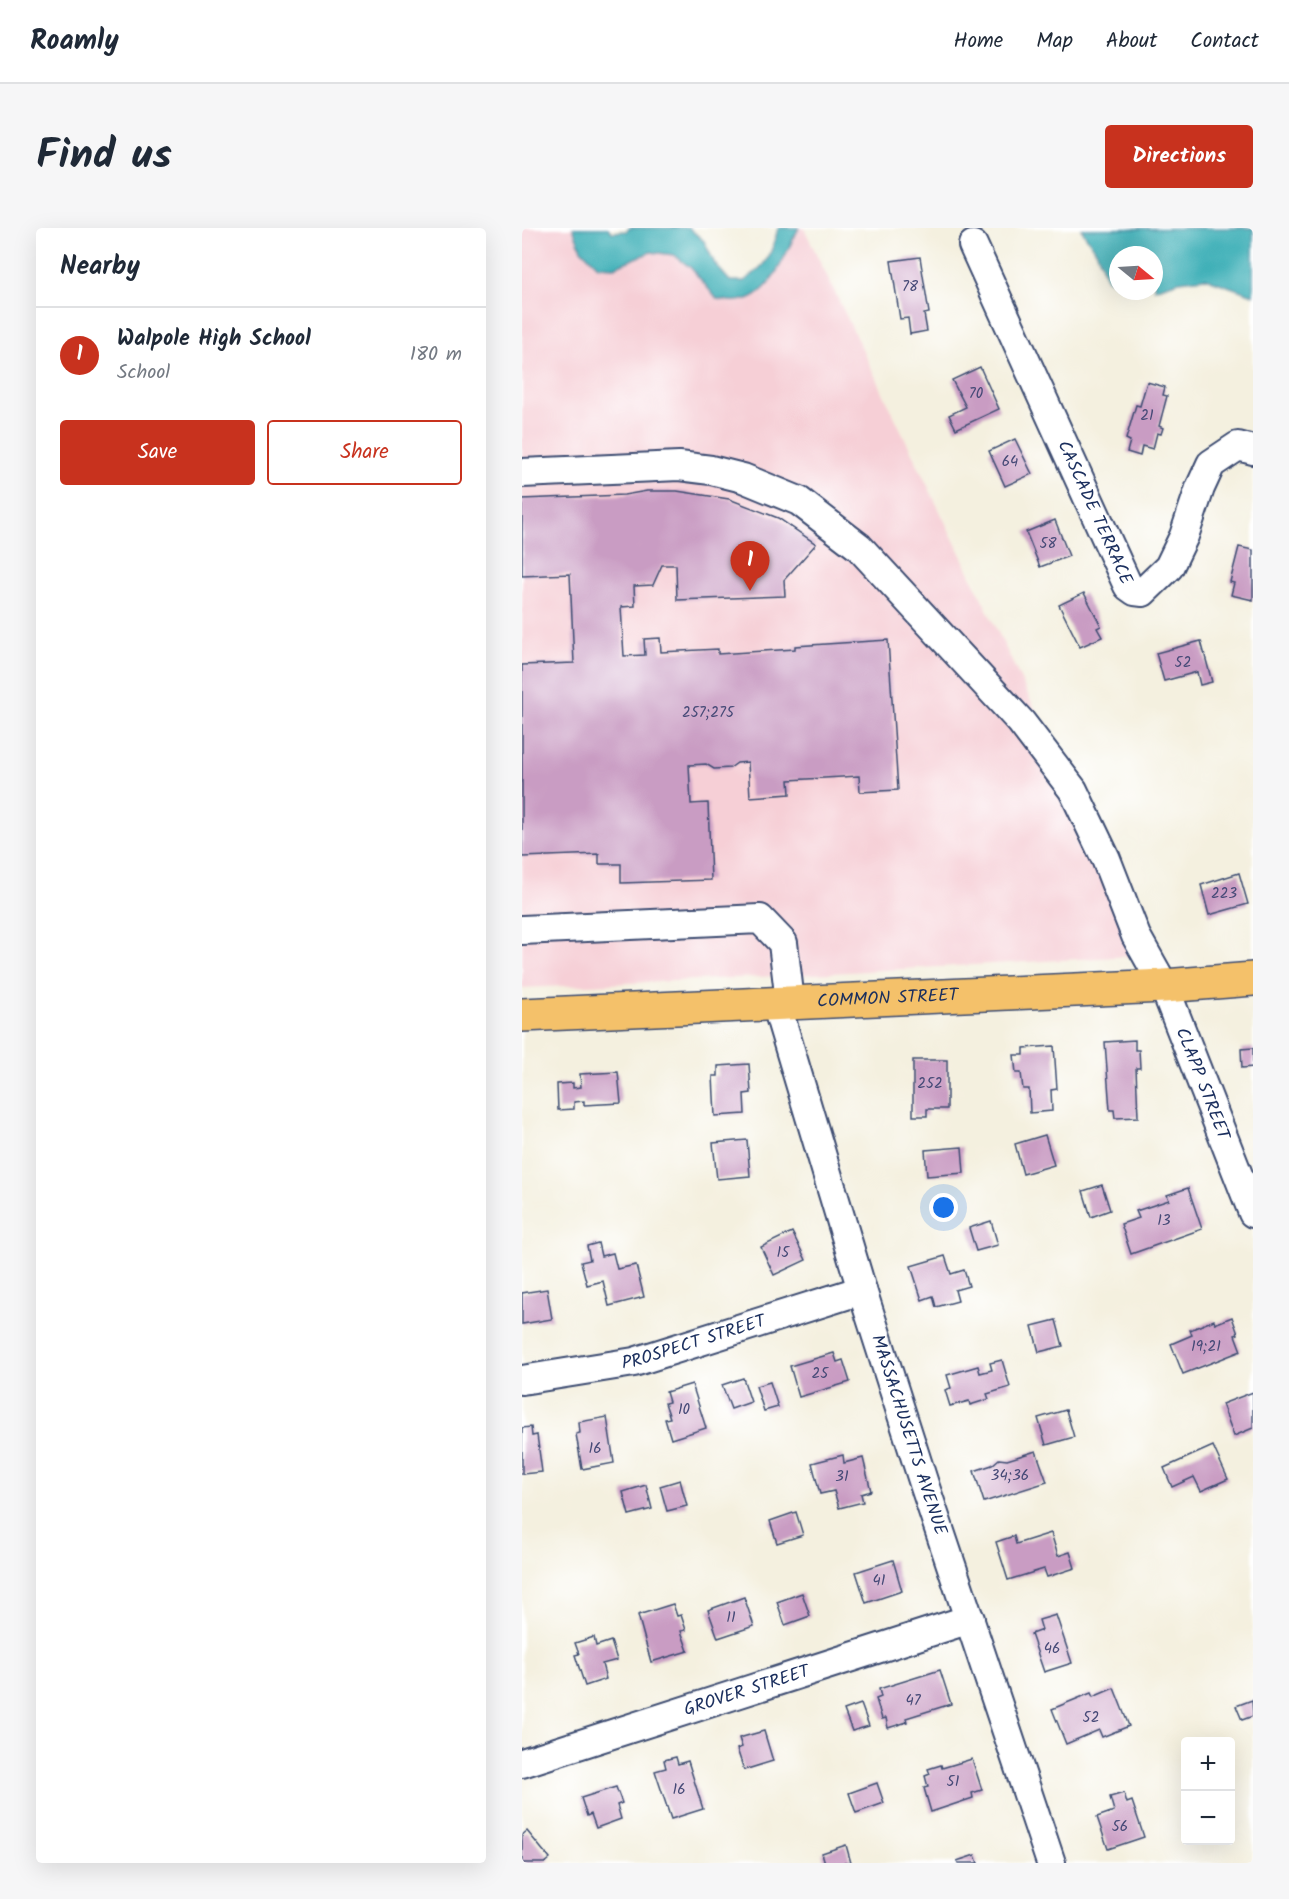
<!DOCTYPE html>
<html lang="en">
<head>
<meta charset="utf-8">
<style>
	:root { --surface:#fff; --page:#f6f6f7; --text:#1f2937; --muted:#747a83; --line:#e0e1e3; --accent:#c8321e }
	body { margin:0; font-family:Kalam,sans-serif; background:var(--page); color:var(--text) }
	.controls { position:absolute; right:18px; bottom:18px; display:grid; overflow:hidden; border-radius:6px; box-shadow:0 6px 24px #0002 }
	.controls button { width:54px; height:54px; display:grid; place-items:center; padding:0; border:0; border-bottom:2px solid var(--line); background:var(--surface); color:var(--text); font:30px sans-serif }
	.compass { position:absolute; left:587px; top:18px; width:54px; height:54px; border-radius:50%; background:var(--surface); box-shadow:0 6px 24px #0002; rotate:108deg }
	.you { position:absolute; left:422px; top:980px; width:21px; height:21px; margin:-15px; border:4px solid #fff; border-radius:50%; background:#1a73e8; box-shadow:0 0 0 9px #1a73e833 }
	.badge { display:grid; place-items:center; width:39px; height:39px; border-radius:50%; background:var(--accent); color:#fff; font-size:20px; font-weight:700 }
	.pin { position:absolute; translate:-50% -50px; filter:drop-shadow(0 2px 3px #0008) }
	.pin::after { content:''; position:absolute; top:32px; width:21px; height:18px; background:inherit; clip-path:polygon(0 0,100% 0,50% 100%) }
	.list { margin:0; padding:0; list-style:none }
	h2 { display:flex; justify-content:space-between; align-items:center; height:78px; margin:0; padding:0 24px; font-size:26px }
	h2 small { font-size:20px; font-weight:400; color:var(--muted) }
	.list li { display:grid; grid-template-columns:39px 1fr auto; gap:18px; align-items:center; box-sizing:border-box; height:96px; padding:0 24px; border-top:2px solid var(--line) }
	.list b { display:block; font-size:22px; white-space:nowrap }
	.list p { margin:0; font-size:20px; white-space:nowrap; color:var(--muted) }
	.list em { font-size:20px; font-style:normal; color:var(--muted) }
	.actions { display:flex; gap:12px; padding:18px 24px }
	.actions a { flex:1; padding:14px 0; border:2px solid var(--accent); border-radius:6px; text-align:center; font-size:21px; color:var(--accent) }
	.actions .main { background:var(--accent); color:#fff }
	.map { position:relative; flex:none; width:731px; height:1635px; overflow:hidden; border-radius:6px }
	header { display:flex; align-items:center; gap:36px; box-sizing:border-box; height:84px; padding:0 30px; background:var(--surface); border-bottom:2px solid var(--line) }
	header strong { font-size:28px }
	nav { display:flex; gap:33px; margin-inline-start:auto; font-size:21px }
	.intro { display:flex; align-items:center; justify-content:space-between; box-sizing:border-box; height:144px; padding:0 36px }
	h1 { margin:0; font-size:42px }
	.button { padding:15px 27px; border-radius:6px; background:var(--accent); color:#fff; font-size:21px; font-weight:700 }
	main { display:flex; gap:36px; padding:0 36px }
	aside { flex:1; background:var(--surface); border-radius:6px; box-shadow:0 6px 24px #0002 }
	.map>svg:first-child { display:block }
	.built { fill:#f6cfd6 }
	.water { fill:#3fb0b8; stroke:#2d708b; stroke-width:1.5 }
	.building { fill:#c99cc3 }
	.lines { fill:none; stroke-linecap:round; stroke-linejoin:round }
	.minor-casing { stroke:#3c4c71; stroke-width:32 }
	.major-casing { stroke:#3c4c71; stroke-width:36 }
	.minor { stroke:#fff; stroke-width:28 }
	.major { stroke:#f4c16a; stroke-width:33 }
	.labels { text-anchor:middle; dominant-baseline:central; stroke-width:4.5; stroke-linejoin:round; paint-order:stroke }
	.number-label { font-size:15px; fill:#464a77 }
	.street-label { font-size:18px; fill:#1b2f5e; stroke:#fff }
</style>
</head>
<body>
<header>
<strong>Roamly</strong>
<nav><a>Home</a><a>Map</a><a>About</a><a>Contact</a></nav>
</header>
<div class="intro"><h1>Find us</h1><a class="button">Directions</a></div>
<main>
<aside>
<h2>Nearby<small></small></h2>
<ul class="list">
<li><span class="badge">1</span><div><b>Walpole High School</b><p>School</p></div><em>180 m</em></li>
</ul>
<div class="actions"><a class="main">Save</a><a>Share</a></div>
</aside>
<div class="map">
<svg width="731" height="1635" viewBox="0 0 731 1635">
	<rect width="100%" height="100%" fill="#fff"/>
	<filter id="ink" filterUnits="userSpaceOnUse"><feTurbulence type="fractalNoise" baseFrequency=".0167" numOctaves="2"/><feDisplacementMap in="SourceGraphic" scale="12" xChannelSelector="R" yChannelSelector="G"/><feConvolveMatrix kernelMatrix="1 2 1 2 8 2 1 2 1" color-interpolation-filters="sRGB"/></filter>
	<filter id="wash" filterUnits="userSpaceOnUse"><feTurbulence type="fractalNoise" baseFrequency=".008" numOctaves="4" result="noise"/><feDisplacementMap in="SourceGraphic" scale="24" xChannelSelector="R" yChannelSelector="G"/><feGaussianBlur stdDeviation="1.35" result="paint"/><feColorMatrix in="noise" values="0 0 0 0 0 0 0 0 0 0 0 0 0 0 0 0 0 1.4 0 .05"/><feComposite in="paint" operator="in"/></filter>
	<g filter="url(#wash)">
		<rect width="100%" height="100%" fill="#f4f0df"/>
		<polygon class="built" points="0,0 51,0 59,21 92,39 129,24 152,27 169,40 195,71 216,74 277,0 282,0 595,652 629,727 238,749 0,760"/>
		<g class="water">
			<path d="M 51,0 L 86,0 L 90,4 L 104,3 L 108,0 L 167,0 L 182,13 L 193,36 L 208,53 L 222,53 C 245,37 250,27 256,0 L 277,0 C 262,25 251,72 214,73 C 208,74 201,72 195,71 L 169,40 L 152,27 L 129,24 L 92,39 L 76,38 L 59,21 Z"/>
			<polygon points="731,0 731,67 683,50 657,53 632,61 632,27 596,27 596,57 584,50 575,24 559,1"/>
		</g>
		<g id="blocks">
			<g class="building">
				<polygon points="398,29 407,85 402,86 405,103 388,106 386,90 378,91 369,33"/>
				<polygon points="458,139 477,181 434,201 427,187 444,179 430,152"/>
				<polygon points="625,154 643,159 641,167 645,168 637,198 641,200 639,206 635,205 631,221 620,218 618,228 605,224 608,213 604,211 614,177 618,178"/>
				<polygon points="493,211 510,246 483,258 467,223"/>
				<polygon points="125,263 155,263 207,271 256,290 294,316 262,352 263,368 155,372 154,337 140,337 131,357 112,358 113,378 99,379 102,428 123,427 122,411 138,410 139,424 196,421 196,426 273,421 273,418 366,412 376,562 338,564 337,548 267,552 268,566 228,569 226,534 215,535 208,540 192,541 184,536 167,537 169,576 186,575 189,652 99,655 99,636 77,636 77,626 0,629 0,437 52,435 48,346 0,348 0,271 102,267"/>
				<polygon points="533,292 547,328 518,339 504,304"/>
				<polygon points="717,319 731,322 731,372 709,367 712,355 708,354"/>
				<polygon points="562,365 579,398 575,400 580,409 558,419 537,377"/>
				<polygon points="679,413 690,454 678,457 675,444 642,453 634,425"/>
				<polygon points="717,645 726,676 687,687 679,657"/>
				<polygon points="613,812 613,822 617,822 618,840 614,840 616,889 593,890 592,882 588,882 583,814"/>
				<polygon points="532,818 535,861 529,862 530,883 508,885 507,861 501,861 499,845 494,845 492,827 502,827 502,820"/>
				<polygon points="731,820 731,839 720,840 719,821"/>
				<polygon points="391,832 425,832 425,881 405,881 405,888 391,888"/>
				<polygon points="227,836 229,865 222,866 223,886 193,888 191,848 196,848 196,838"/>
				<polygon points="96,844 99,875 62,877 62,873 52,874 52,881 36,882 35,856 51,855 51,860 59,859 58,846"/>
				<polygon points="523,907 532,937 501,946 493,916"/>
				<polygon points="225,912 228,948 195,951 191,915"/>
				<polygon points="440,919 442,945 405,948 403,922"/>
				<polygon points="580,957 588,982 569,989 561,963"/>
				<polygon points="666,960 680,1001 609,1026 599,996 617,990 614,983 647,972 645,967"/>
				<polygon points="469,993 476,1017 454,1023 447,1000"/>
				<polygon points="270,1004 284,1032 252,1047 239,1019"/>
				<polygon points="76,1015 79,1028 91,1025 95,1041 114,1037 122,1069 87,1078 81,1053 65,1057 59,1034 68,1032 65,1018"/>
				<polygon points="423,1028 429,1046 442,1042 447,1058 433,1062 436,1073 414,1079 411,1068 400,1072 389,1038"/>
				<polygon points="25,1061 30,1091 0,1096 0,1065"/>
				<polygon points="710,1089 716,1106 713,1107 719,1123 661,1146 649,1116 670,1107 668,1102 692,1092 693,1096"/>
				<polygon points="534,1092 541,1118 517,1124 510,1098"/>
				<polygon points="312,1125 315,1134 321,1132 328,1154 277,1169 268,1138"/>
				<polygon points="480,1132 488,1159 465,1166 467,1171 448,1177 447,1173 428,1178 423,1162 429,1160 425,1147 456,1138 458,1145 470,1142 468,1135"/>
				<polygon points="221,1150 229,1174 209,1181 200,1157"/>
				<polygon points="248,1154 256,1179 242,1183 234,1158"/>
				<polygon points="170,1156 184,1200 149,1211 143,1191 148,1190 143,1175 147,1174 144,1164"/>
				<polygon points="731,1164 731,1200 712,1208 700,1176"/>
				<polygon points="544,1182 552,1209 524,1217 516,1190"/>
				<polygon points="85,1189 92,1235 60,1241 54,1206 58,1205 57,1194"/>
				<polygon points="9,1199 10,1208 15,1207 20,1244 0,1246 0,1200"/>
				<polygon points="691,1218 706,1251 679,1263 672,1249 650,1259 642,1240"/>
				<polygon points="514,1223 525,1254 462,1274 452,1243 470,1237 477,1231 485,1232"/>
				<polygon points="321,1227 322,1235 341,1230 349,1263 339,1266 341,1274 317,1280 312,1263 298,1266 290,1235"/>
				<polygon points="158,1252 165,1278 145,1283 138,1258"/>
				<polygon points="124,1257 130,1281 107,1287 101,1264"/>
				<polygon points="274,1284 281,1307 255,1315 248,1293"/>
				<polygon points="529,1305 536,1328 548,1324 553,1340 525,1349 522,1341 486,1352 474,1314 492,1308 494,1316"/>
				<polygon points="371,1332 380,1363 344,1375 334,1344"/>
				<polygon points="280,1365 288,1388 263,1397 255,1374"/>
				<polygon points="222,1369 232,1398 196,1410 186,1382"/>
				<polygon points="151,1376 155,1388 159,1387 164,1402 159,1403 166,1423 129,1434 116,1387"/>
				<polygon points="534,1387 550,1435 522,1444 509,1406 520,1402 517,1392"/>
				<polygon points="72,1409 74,1418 89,1413 95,1432 80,1436 84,1451 63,1458 53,1427 57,1426 53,1415"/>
				<polygon points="418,1442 429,1476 384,1490 385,1494 366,1500 364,1490 360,1491 354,1471 359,1469 357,1461"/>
				<polygon points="592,1460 607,1498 580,1509 577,1502 544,1516 530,1481 569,1465 571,1469"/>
				<polygon points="730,1472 731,1488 720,1492 714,1478"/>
				<polygon points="339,1476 347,1498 330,1503 322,1482"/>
				<polygon points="242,1503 251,1533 222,1542 215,1521 220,1519 217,1510"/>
				<polygon points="154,1529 156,1536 166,1533 181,1581 149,1591 133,1543 144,1540 142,1532"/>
				<polygon points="450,1531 460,1562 450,1565 451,1570 409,1584 402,1560 406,1559 403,1548 408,1546 406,1541 419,1537 420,1540"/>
				<polygon points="355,1555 362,1575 334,1585 327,1565"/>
				<polygon points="94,1559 100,1575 95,1577 99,1591 74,1600 69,1586 65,1588 59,1570"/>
				<polygon points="602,1565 605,1575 610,1573 622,1609 586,1621 575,1589 592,1583 588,1569"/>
				<polygon points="5,1603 28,1631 23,1635 0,1635 0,1607"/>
				<polygon points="324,1617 329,1635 303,1635 300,1625"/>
				<polygon points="453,1627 456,1635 436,1635 435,1633"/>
			</g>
		</g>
	</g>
	<g filter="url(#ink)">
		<use href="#blocks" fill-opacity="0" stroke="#3c4c71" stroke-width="1.5"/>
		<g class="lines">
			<g class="minor-casing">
				<g id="minor">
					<path id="s1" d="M 451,17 L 606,358 L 613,363 L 621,364 L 647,339 L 662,308 L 678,260 L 689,236 L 716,218 L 731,222"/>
					<path id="s2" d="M 0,245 L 157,238 L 189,242 L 221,250 L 277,273 L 337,319 L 499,494 L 551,562 L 584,631 L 614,708 L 642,758 L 731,985"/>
					<polyline points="0,702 238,691 261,715 268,774"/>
					<path id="s3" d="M 254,775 L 340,1062 L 403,1259 L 529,1635"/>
					<path id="s4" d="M 0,1152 L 112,1134 L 340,1062"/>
					<path id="s5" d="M 0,1535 L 448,1391"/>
				</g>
			</g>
			<g class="major-casing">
				<g id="major">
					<path id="s6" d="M 0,787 L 642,758 L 731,751"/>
				</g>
			</g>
			<use href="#minor" class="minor"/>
			<use href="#major" class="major"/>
		</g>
	</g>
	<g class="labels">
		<g class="number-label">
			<text x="388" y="59">78</text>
			<text x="454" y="166">70</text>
			<text x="625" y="188">21</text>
			<text x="488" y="234">64</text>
			<text x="526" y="316">58</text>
			<text x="661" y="435">52</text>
			<text x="186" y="485">257;275</text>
			<text x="702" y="666">223</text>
			<text x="408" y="856">252</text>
			<text x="642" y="993">13</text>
			<text x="261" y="1025">15</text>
			<text x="684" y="1119">19;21</text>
			<text x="298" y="1146">25</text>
			<text x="162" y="1182">10</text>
			<text x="73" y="1221">16</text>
			<text x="488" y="1248">34;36</text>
			<text x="320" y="1249">31</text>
			<text x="357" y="1353">41</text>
			<text x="209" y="1390">11</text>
			<text x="530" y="1421">46</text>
			<text x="391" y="1473">47</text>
			<text x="569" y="1490">52</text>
			<text x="431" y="1554">51</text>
			<text x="157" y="1562">16</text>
			<text x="598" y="1599">56</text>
		</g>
		<g class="street-label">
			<text stroke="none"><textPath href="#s1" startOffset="294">CASCADE TERRACE</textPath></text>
			<text stroke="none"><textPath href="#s6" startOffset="366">COMMON STREET</textPath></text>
			<text stroke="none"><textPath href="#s2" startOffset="1004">CLAPP STREET</textPath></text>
			<text stroke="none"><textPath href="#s4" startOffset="176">PROSPECT STREET</textPath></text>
			<text stroke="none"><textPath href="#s3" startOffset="452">MASSACHUSETTS AVENUE</textPath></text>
			<text stroke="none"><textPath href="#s5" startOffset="236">GROVER STREET</textPath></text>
		</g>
	</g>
</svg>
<div class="controls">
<button>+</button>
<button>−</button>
</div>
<svg class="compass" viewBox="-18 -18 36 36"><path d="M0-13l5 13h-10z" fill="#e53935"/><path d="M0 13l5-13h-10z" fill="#747a83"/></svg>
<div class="you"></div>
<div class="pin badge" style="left:228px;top:363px">1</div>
</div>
</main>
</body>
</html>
